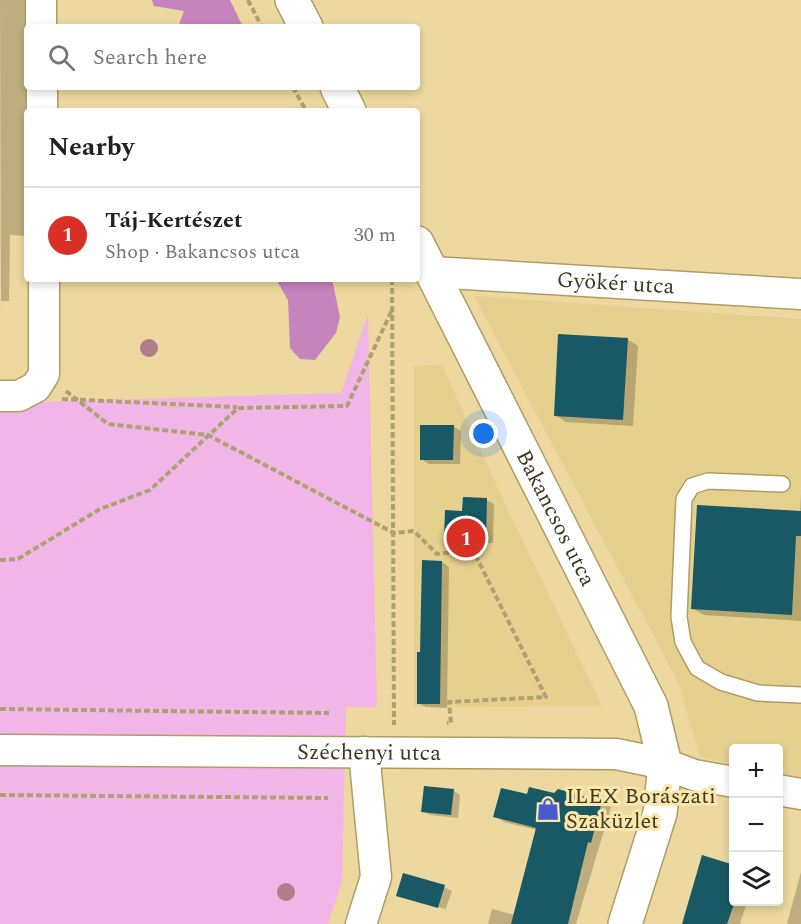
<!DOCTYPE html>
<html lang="en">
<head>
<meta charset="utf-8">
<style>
	:root { --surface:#fff; --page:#f2f2f2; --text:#202124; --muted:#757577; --line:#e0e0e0; --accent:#d93025 }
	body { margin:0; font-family:Spectral,serif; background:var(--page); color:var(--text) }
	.controls { position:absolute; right:18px; bottom:18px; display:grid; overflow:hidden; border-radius:6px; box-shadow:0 3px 9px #0003 }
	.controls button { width:54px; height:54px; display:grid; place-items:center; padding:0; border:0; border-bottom:2px solid var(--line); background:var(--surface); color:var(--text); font:30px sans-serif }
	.you { position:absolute; left:484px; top:434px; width:21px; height:21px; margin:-15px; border:4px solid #fff; border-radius:50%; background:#1a73e8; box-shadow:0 0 0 9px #1a73e833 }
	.badge { display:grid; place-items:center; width:39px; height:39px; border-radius:50%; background:var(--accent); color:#fff; font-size:20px; font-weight:700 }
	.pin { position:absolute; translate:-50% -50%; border:3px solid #fff; box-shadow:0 2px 6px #0006 }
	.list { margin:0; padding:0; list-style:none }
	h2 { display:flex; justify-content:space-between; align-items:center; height:78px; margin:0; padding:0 24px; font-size:26px }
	h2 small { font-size:20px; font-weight:400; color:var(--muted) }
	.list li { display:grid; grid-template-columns:39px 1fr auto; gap:18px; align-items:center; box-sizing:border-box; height:96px; padding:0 24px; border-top:2px solid var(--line) }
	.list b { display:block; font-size:22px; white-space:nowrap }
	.list p { margin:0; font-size:20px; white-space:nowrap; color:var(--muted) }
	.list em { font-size:20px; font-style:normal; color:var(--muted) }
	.icon { flex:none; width:33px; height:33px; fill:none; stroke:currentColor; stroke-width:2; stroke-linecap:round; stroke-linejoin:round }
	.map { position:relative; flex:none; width:801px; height:924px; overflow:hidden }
	.search { position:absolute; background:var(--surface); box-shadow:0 3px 9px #0003; left:24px; top:24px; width:396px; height:66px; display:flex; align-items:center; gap:15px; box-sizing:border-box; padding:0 21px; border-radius:6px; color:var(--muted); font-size:22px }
	.panel { position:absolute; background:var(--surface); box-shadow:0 3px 9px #0003; left:24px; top:108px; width:396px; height:174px; border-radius:6px }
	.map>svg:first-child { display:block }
	.built { fill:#e6d08d }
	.green { fill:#f1b6e7 }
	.forest { fill:#c684bd }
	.shadow { fill:#0003 }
	.building { fill:#185965 }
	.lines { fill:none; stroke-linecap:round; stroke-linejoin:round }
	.service-casing { stroke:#b09d64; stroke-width:18 }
	.minor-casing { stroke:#b09d64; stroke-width:33 }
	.tertiary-casing { stroke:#b09d64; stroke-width:36 }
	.path { stroke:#afa072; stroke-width:4; stroke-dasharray:6 3; stroke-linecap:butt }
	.service { stroke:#fff; stroke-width:15 }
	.minor { stroke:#fff; stroke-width:30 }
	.tertiary { stroke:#fff; stroke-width:33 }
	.tree { fill:#b17d8a }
	.labels { text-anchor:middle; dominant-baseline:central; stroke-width:6; stroke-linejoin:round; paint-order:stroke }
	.street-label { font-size:22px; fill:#3f3720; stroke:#fae7ab }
	.poi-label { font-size:22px; fill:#3f3720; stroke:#fae7ab; text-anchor:start }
</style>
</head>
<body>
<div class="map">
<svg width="801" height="924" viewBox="0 0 801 924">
	<rect width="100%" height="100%" fill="#edd99f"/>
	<g class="built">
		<polygon points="474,296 801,319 801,777 779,773 778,748 734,748 733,764 700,757 679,684"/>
		<polygon points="442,365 507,508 602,706 414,707 414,366"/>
	</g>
	<polygon class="green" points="368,314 377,707 346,707 342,881 328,924 0,924 0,403 341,393"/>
	<g class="forest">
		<polygon points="152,0 230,0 243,27 178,27 184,11 154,6"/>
		<polygon points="276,279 332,279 340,317 336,333 315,360 300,359 290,348 288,300"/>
	</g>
	<g class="shadow">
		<polygon points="0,0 30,0 27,27 27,236 10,235 9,301 1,301 1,322"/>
		<polygon points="627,339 638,346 633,426 566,422 555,415"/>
		<polygon points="453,426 461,431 460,464 429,464 421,459"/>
		<polygon points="801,494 801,621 704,615 693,609 800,513"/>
		<polygon points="486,500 494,504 493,543 453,542 445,538 464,512"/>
		<polygon points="442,562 449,567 447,708 426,707 418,703 422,654"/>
		<polygon points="453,790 460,795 458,818 430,815 422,811"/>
		<polygon points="528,796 602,802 611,807 576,924 488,924 492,909 515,915 537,830 504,822 495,816"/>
		<polygon points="801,872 801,924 787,924"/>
		<polygon points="404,875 444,887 452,891 445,911 445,909 403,896 403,898 398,895"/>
		<polygon points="734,902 747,902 740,924 686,924"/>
	</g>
	<g class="building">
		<polygon points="558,334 628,338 623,420 554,416"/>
		<polygon points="420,425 454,425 453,460 420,460"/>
		<polygon points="463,497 487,498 486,540 444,539 445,510 462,511"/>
		<polygon points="697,505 801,511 801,536 796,536 792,615 691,609"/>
		<polygon points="422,560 442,561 440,704 417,704 417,652 420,652"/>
		<polygon points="424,786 454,789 451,815 421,812"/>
		<polygon points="529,787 554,793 558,789 602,801 591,843 588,842 568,924 511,924 536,828 493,817 501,788 527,794"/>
		<polygon points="702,855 734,865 734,904 727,924 682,924"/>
		<polygon points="403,873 445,885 438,908 396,896"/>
	</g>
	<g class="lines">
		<g class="service-casing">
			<polyline id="service" points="782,484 708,481 692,486 684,499 679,617 683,642 697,668 721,682 758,693 801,695"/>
		</g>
		<g class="minor-casing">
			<g id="minor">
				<polyline points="41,0 41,27"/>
				<polyline points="42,87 42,111"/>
				<path id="s1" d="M 432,272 L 801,294"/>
				<polyline points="0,396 19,396 36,387 44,374 44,279"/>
				<path id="s2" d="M 0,750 L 616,754 L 665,764 L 694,775 L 734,782"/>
				<polyline points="778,790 801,794"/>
				<polyline points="361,924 376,877 364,752"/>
			</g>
		</g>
		<g class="tertiary-casing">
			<g id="tertiary">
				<polyline points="292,0 306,27"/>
				<polyline points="337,87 349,111"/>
				<path id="s3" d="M 417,243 L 651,706 L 665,764 L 660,813 L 625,924"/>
			</g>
		</g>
		<g class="path">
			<polyline points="248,0 262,27"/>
			<polyline points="293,87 306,111"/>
			<polyline points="392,279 394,725"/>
			<polyline points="66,391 108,424 208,435 394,533 414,531 437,554 473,550 546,697 449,702 451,723 447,723"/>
			<polyline points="62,399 237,407"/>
			<polyline points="0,560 18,559 100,509 150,490 238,408 347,406 392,310"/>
			<polyline points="0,709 329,713"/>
			<polyline points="0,795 328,798"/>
		</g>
		<use href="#service" class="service"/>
		<use href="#minor" class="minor"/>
		<use href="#tertiary" class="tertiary"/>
	</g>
	<g class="tree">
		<circle cx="149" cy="348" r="9"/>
		<circle cx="286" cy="892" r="9"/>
	</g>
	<defs>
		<g id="shop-bare" transform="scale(1.8)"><path d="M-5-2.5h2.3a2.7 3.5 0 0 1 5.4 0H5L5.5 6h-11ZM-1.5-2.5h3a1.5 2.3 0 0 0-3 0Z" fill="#475ace" stroke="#fae7ab" stroke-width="2.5" paint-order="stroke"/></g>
	</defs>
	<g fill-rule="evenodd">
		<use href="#shop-bare" x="548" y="809"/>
	</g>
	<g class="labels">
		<g class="street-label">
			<text stroke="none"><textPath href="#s1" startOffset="184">Gyökér utca</textPath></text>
			<text stroke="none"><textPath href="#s3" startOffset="308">Bakancsos utca</textPath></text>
			<text stroke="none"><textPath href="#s2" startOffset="369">Széchenyi utca</textPath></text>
		</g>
		<g class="poi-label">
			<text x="566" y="796">ILEX Borászati<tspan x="566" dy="25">Szaküzlet</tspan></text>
		</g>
	</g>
</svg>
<div class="controls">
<button>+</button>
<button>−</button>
<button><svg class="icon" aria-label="layers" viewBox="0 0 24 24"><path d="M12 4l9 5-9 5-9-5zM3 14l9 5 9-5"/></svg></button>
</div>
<div class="you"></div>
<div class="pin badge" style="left:466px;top:538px">1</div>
<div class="search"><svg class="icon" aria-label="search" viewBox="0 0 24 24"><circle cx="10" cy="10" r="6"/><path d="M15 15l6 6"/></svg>Search here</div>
<section class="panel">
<h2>Nearby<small></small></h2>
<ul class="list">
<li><span class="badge">1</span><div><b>Táj-Kertészet</b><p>Shop · Bakancsos utca</p></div><em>30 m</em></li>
</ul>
</section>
</div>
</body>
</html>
